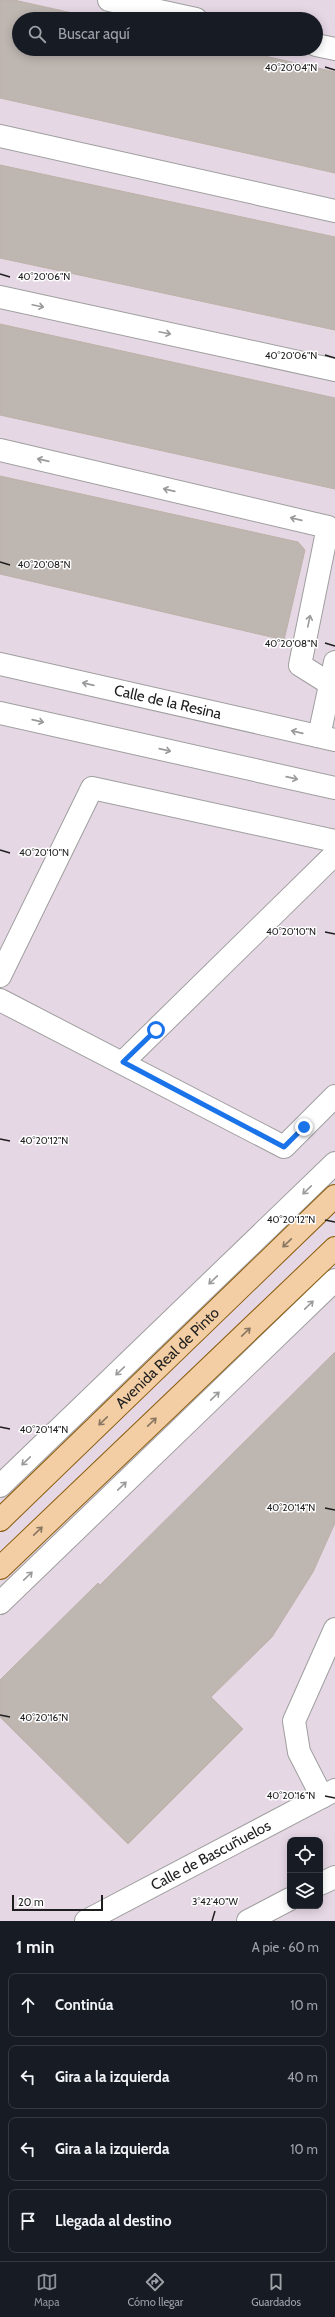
<!DOCTYPE html>
<html lang="es">
<head>
<meta charset="utf-8">
<style>
	:root { --surface:#171b24; --page:#20242c; --text:#f1f3f6; --muted:#9ea1a6; --line:#363941; --accent:#8c9099 }
	body { margin:0; font-family:Cabin,sans-serif; background:var(--page); color:var(--text) }
	.controls { position:absolute; right:12px; bottom:12px; display:grid; overflow:hidden; border-radius:8px; box-shadow:0 2px 10px #0003 }
	.controls button { width:36px; height:36px; display:grid; place-items:center; padding:0; border:0; border-bottom:1px solid var(--line); background:var(--surface); color:var(--text); font:20px sans-serif }
	.scale { position:absolute; left:12px; bottom:10px; width:91px; box-sizing:border-box; padding-left:4px; border:2px solid #1e1e1e; border-top:0; font-size:11px; line-height:14px; white-space:nowrap; color:#1e1e1e; -webkit-text-stroke:3px #fff; paint-order:stroke }
	.stop { position:absolute; width:12px; height:12px; margin:-9px; border:3px solid #1a73e8; border-radius:50%; background:#fff }
	.stop.end { background:#1a73e8; border-color:#fff; box-shadow:0 1px 4px #0008 }
	.list { margin:0; padding:0; list-style:none }
	h2 { display:flex; justify-content:space-between; align-items:center; height:52px; margin:0; padding:0 16px; font-size:17px }
	h2 small { font-size:13px; font-weight:400; color:var(--muted) }
	.list li { display:grid; grid-template-columns:26px 1fr auto; gap:12px; align-items:center; box-sizing:border-box; height:64px; margin:0 8px 8px; padding:0 8px; border:1px solid var(--line); border-radius:8px }
	.list b { display:block; font-size:15px; white-space:nowrap }
	.list em { font-size:13px; font-style:normal; color:var(--muted) }
	.icon { flex:none; width:22px; height:22px; fill:none; stroke:currentColor; stroke-width:2; stroke-linecap:round; stroke-linejoin:round }
	.map { position:relative; flex:none; width:335px; height:1921px; overflow:hidden }
	.search { position:absolute; background:var(--surface); box-shadow:0 2px 10px #0003; left:12px; right:12px; top:12px; height:44px; display:flex; align-items:center; gap:10px; box-sizing:border-box; padding:0 14px; border-radius:22px; color:var(--muted); font-size:15px }
	.sheet { height:340px; background:var(--surface) }
	nav { display:flex; justify-content:space-around; align-items:center; box-sizing:border-box; height:56px; border-top:1px solid var(--line); background:var(--surface); font-size:11px; color:var(--muted) }
	nav a { display:grid; justify-items:center; gap:2px }
	nav .on { color:var(--accent) }
	.map>svg:first-child { display:block }
	.industrial { fill:#e6d7e4; fill-rule:evenodd }
	.building { fill:#beb6b1; stroke:#beb1a8 }
	.lines { fill:none; stroke-linecap:round; stroke-linejoin:round }
	.minor-casing { stroke:#9f9f9f; stroke-width:24 }
	.major-casing { stroke:#8a5c0d; stroke-width:24 }
	.minor { stroke:#fff; stroke-width:22 }
	.major { stroke:#f3cea4; stroke-width:22 }
	.oneway { stroke:#9a9a9a }
	.oneway2 { stroke:#887661 }
	.route { stroke:#1a73e8; stroke-width:5 }
	.ticks { fill:none; stroke:#1e1e1e; stroke-width:1.5 }
	.labels { text-anchor:middle; dominant-baseline:central; stroke-width:3; stroke-linejoin:round; paint-order:stroke }
	.street-label { font-size:15px; fill:#1e1e1e; stroke:#fff }
	.ticks-label { font-size:10px; text-anchor:middle; fill:#1e1e1e; stroke:#fff; stroke-width:3; stroke-linejoin:round; paint-order:stroke }
</style>
</head>
<body>
<div class="map">
<svg width="335" height="1921" viewBox="0 0 335 1921">
	<rect width="100%" height="100%" fill="#eeeae4"/>
	<path class="industrial" d="M 0,0 L 335,0 L 335,1921 L 0,1921 ZM 19,19 L 316,19 L 316,49 L 19,49 ZM 290,1840 L 320,1840 L 320,1906 L 290,1906 Z"/>
	<g class="building">
		<polygon points="0,0 14,0 99,19 19,19 19,49 234,49 335,72 335,173 0,98"/>
		<polygon points="0,165 335,237 335,330 0,258"/>
		<polygon points="0,324 335,398 335,489 0,415"/>
		<polygon points="0,476 298,542 305,550 284,640 0,574"/>
		<polygon points="335,1352 335,1523 313,1572 272,1637 211,1697 243,1729 128,1844 0,1717 0,1680 98,1583 100,1585"/>
	</g>
	<g class="lines">
		<g class="minor-casing">
			<g id="minor">
				<polyline points="109,0 196,19"/>
				<polyline points="316,45 335,49"/>
				<polyline points="0,136 335,211"/>
				<polyline points="0,297 335,370"/>
				<polyline points="0,450 328,527 300,665 335,687"/>
				<path id="s1" d="M 0,664 L 335,740"/>
				<polyline points="0,713 335,788"/>
				<polyline points="319,736 335,662"/>
				<polyline points="0,976 92,788 335,841"/>
				<polyline points="0,1000 284,1147 335,1096"/>
				<polyline points="123,1062 335,854"/>
				<polyline points="0,1486 335,1163"/>
				<polyline points="0,1603 335,1280"/>
				<polyline points="322,1797 299,1752 294,1721 335,1629"/>
				<polyline points="320,1884 335,1877"/>
				<path id="s2" d="M 86,1921 L 335,1790"/>
				<polyline points="248,1921 290,1899"/>
			</g>
		</g>
		<g class="major-casing">
			<g id="major">
				<path id="s3" d="M 0,1520 L 335,1196"/>
				<polyline points="0,1568 335,1248"/>
			</g>
		</g>
		<use href="#minor" class="minor"/>
		<use href="#major" class="major"/>
	</g>
	<defs><path id="oneway-shaft" d="M-6 0H5M1.5-3L5.5 0L1.5 3" fill="none" stroke-width="1.6" stroke-linecap="round" stroke-linejoin="round"/></defs>
	<g class="oneway">
		<use href="#oneway-shaft" transform="translate(38 306) rotate(12)"/>
		<use href="#oneway-shaft" transform="translate(165 333) rotate(12)"/>
		<use href="#oneway-shaft" transform="translate(43 460) rotate(-167)"/>
		<use href="#oneway-shaft" transform="translate(169 490) rotate(-167)"/>
		<use href="#oneway-shaft" transform="translate(296 519) rotate(-167)"/>
		<use href="#oneway-shaft" transform="translate(309 621) rotate(-78)"/>
		<use href="#oneway-shaft" transform="translate(88 684) rotate(-167)"/>
		<use href="#oneway-shaft" transform="translate(38 721) rotate(13)"/>
		<use href="#oneway-shaft" transform="translate(297 732) rotate(-167)"/>
		<use href="#oneway-shaft" transform="translate(165 750) rotate(13)"/>
		<use href="#oneway-shaft" transform="translate(292 778) rotate(13)"/>
		<use href="#oneway-shaft" transform="translate(307 1190) rotate(136)"/>
		<use href="#oneway-shaft" transform="translate(213 1280) rotate(136)"/>
		<use href="#oneway-shaft" transform="translate(309 1305) rotate(-44)"/>
		<use href="#oneway-shaft" transform="translate(120 1371) rotate(136)"/>
		<use href="#oneway-shaft" transform="translate(215 1396) rotate(-44)"/>
		<use href="#oneway-shaft" transform="translate(26 1461) rotate(136)"/>
		<use href="#oneway-shaft" transform="translate(122 1486) rotate(-44)"/>
		<use href="#oneway-shaft" transform="translate(28 1576) rotate(-44)"/>
	</g>
	<g class="oneway2">
		<use href="#oneway-shaft" transform="translate(287 1243) rotate(136)"/>
		<use href="#oneway-shaft" transform="translate(246 1332) rotate(-44)"/>
		<use href="#oneway-shaft" transform="translate(103 1421) rotate(136)"/>
		<use href="#oneway-shaft" transform="translate(152 1422) rotate(-44)"/>
		<use href="#oneway-shaft" transform="translate(38 1531) rotate(-44)"/>
	</g>
	<g class="lines">
		<polyline class="route" points="156,1030 123,1062 284,1147 304,1127"/>
	</g>
	<path class="ticks" d="M 325,67 L 335,70M 0,274 L 10,277M 325,355 L 335,358M 0,562 L 10,565M 325,643 L 335,646M 0,850 L 10,853M 325,932 L 335,934M 0,1139 L 10,1141M 325,1220 L 335,1222M 0,1427 L 10,1429M 325,1508 L 335,1510M 0,1715 L 10,1717M 325,1796 L 335,1798M 212,1921 L 215,1911"/>
	<g class="labels">
		<g class="street-label">
			<text stroke="none"><textPath href="#s1" startOffset="172">Calle de la Resina</textPath></text>
			<text stroke="none"><textPath href="#s3" startOffset="233">Avenida Real de Pinto</textPath></text>
			<text stroke="none"><textPath href="#s2" startOffset="141">Calle de Bascuñuelos</textPath></text>
		</g>
	</g>
	<g class="ticks-label">
		<text x="291" y="71">40°20'04"N</text>
		<text x="44" y="280">40°20'06"N</text>
		<text x="291" y="359">40°20'06"N</text>
		<text x="44" y="568">40°20'08"N</text>
		<text x="291" y="647">40°20'08"N</text>
		<text x="44" y="856">40°20'10"N</text>
		<text x="291" y="935">40°20'10"N</text>
		<text x="44" y="1144">40°20'12"N</text>
		<text x="291" y="1223">40°20'12"N</text>
		<text x="44" y="1433">40°20'14"N</text>
		<text x="291" y="1511">40°20'14"N</text>
		<text x="44" y="1721">40°20'16"N</text>
		<text x="291" y="1799">40°20'16"N</text>
		<text x="215" y="1905">3°42'40"W</text>
	</g>
</svg>
<div class="controls">
<button><svg class="icon" aria-label="locate" viewBox="0 0 24 24"><circle cx="12" cy="12" r="6"/><path d="M12 2v4M12 18v4M2 12h4M18 12h4"/></svg></button>
<button><svg class="icon" aria-label="layers" viewBox="0 0 24 24"><path d="M12 4l9 5-9 5-9-5zM3 14l9 5 9-5"/></svg></button>
</div>
<div class="scale">20 m</div>
<div class="stop" style="left:156px;top:1030px"></div>
<div class="stop end" style="left:304px;top:1127px"></div>
<div class="search"><svg class="icon" aria-label="search" viewBox="0 0 24 24"><circle cx="10" cy="10" r="6"/><path d="M15 15l6 6"/></svg>Buscar aquí</div>
</div>
<section class="sheet">
<h2>1 min<small>A pie · 60 m</small></h2>
<ul class="list">
<li><svg class="icon" aria-label="ahead" viewBox="0 0 24 24"><path d="M12 20V5M6 11l6-6 6 6"/></svg><div><b>Continúa</b></div><em>10 m</em></li>
<li><svg class="icon" aria-label="left" viewBox="0 0 24 24"><path d="M17 20v-9H6M10 6l-5 5 5 5"/></svg><div><b>Gira a la izquierda</b></div><em>40 m</em></li>
<li><svg class="icon" aria-label="left" viewBox="0 0 24 24"><path d="M17 20v-9H6M10 6l-5 5 5 5"/></svg><div><b>Gira a la izquierda</b></div><em>10 m</em></li>
<li><svg class="icon" aria-label="arrive" viewBox="0 0 24 24"><path d="M6 21V4h12l-3 4 3 4H6"/></svg><div><b>Llegada al destino</b></div></li>
</ul>
</section>
<nav>
<a class="on"><svg class="icon" aria-label="map" viewBox="0 0 24 24"><path d="M3 6l6-2 6 2 6-2v14l-6 2-6-2-6 2zM9 4v14M15 6v14"/></svg>Mapa</a>
<a><svg class="icon" aria-label="directions" viewBox="0 0 24 24"><path d="M12 3l9 9-9 9-9-9zM9 14v-3h6M13 9l2 2-2 2"/></svg>Cómo llegar</a>
<a><svg class="icon" aria-label="saved" viewBox="0 0 24 24"><path d="M7 4h10v16l-5-4-5 4z"/></svg>Guardados</a>
</nav>
</body>
</html>
